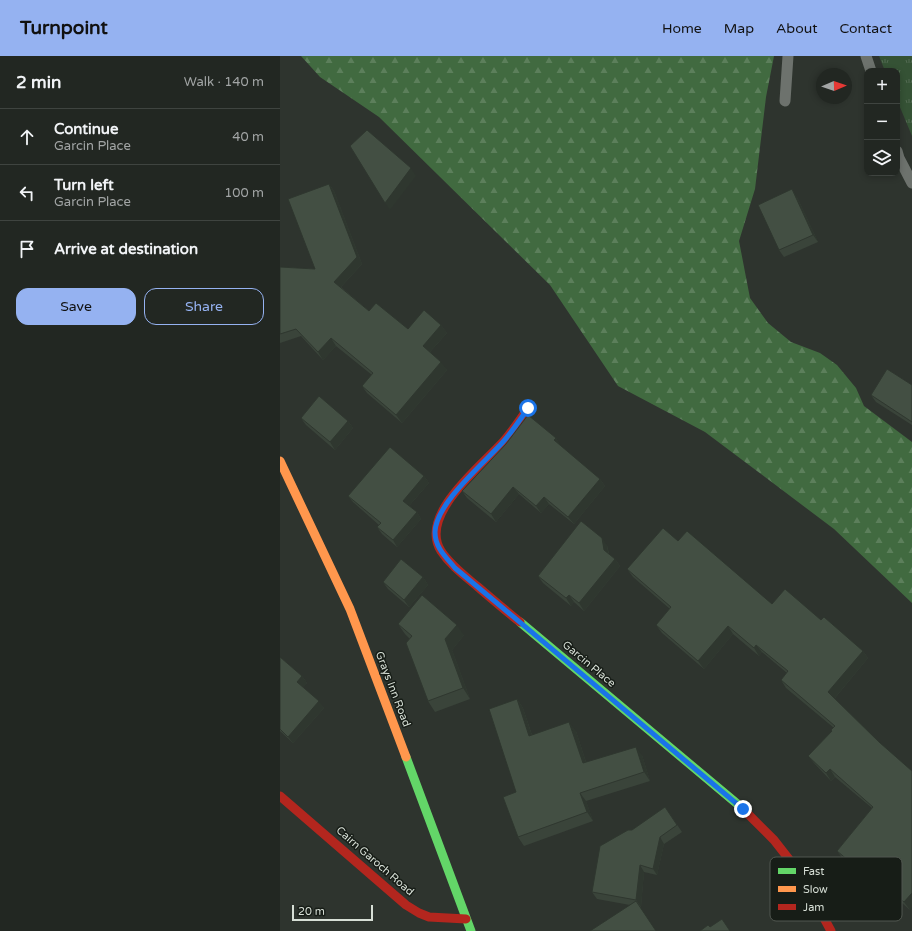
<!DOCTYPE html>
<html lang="en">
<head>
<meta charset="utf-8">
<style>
	:root { --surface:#222722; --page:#2e332f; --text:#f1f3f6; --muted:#a2a5a5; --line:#3f4440; --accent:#95b2f1 }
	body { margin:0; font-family:"Varela Round",sans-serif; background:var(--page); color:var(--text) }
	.controls { position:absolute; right:12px; top:12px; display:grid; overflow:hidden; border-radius:8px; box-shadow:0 2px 6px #0003 }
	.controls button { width:36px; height:36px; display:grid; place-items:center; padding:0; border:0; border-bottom:1px solid var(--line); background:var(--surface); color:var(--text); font:20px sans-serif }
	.compass { position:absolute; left:536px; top:12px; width:36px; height:36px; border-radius:50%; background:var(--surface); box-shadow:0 2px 6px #0003; rotate:88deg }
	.scale { position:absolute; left:12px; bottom:10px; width:81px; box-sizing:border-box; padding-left:4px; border:2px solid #d7dfd6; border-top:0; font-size:11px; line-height:14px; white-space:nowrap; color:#d7dfd6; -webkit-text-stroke:3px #171d17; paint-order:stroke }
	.stop { position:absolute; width:12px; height:12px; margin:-9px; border:3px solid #1a73e8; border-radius:50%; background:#fff }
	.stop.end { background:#1a73e8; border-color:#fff; box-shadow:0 1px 4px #0008 }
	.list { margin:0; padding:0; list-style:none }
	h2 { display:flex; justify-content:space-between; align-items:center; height:52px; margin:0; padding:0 16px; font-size:17px }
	h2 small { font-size:13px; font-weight:400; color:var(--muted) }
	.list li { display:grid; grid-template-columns:26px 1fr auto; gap:12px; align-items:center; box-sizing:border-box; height:56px; padding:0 16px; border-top:1px solid var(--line) }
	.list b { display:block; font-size:15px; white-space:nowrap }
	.list p { margin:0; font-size:13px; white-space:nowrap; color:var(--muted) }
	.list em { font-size:13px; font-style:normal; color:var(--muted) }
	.actions { display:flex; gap:8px; padding:12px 16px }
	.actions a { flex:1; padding:9px 0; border:1px solid var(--accent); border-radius:12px; text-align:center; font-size:14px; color:var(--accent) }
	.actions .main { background:var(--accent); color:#111 }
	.icon { flex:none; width:22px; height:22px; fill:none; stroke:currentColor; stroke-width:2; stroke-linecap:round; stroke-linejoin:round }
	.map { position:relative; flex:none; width:632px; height:875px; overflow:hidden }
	header { display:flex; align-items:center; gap:24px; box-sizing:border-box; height:56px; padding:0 20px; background:var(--accent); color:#111 }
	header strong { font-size:19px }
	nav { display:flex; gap:22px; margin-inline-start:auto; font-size:14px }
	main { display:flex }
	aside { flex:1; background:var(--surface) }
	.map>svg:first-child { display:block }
	.grass { fill:url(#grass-tufts) }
	.forest { fill:url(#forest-firs) }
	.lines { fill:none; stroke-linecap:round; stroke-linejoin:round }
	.lane { stroke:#6d726d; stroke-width:11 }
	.fast { stroke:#63d668; stroke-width:9 }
	.slow { stroke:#ff974d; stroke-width:9 }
	.jam { stroke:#b3261e; stroke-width:9 }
	.wall { fill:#3a443a }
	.shaded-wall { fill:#2f372f }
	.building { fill:#434f43; stroke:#2f372f }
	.route { stroke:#1a73e8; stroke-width:5 }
	.labels { text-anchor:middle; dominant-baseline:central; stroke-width:3; stroke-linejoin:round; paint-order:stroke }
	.street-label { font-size:11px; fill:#d7dfd6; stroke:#171d17 }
	.key { fill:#171d17; stroke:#515750; stroke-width:1 }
	.key-label { font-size:11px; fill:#d7dfd6 }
</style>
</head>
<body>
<header>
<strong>Turnpoint</strong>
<nav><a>Home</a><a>Map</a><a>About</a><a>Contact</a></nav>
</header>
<main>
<aside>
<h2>2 min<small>Walk · 140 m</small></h2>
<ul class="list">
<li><svg class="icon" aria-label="ahead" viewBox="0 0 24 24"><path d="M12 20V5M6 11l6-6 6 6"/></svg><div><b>Continue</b><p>Garcin Place</p></div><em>40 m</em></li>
<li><svg class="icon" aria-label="left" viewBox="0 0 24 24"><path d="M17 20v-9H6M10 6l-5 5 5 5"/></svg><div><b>Turn left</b><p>Garcin Place</p></div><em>100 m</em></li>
<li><svg class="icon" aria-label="arrive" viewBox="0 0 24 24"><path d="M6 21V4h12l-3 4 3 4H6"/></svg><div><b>Arrive at destination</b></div></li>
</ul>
<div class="actions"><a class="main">Save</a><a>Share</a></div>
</aside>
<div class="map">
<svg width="632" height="875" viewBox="0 0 632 875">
	<defs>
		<pattern id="grass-tufts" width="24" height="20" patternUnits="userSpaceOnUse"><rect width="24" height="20" fill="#355235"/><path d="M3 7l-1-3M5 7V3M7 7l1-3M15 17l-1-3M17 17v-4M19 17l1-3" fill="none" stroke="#526a52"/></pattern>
		<pattern id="forest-firs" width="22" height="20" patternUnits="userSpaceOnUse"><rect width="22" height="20" fill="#416a40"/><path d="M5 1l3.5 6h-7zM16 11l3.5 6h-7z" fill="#5c7f5b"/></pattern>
	</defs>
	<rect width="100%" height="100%" fill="#2e342e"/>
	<polygon class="grass" points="599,0 632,0 632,80 617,44 617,15 605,15"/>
	<polygon class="forest" points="21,0 494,0 486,41 475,133 459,185 470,242 488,267 511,286 540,297 557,309 576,332 584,350 632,386 632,547 554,473 425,376 338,330 270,229 99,61 40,21"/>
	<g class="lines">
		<g class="lane">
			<polyline points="586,0 591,15"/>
			<polyline points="505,45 508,0"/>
			<polyline points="617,95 619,102 632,127"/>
		</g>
		<g class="fast">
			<polyline points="240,566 461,751"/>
			<polyline points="126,701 191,875"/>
		</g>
		<polyline class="slow" points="0,405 70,553 126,701"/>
		<g class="jam">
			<path d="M 240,566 C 226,555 212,543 198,531 C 185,520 171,510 161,495 C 138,459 201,410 223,386 C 232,376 240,364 248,352"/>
			<polyline points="0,740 126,849 139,857 149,861 186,863"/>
			<polyline points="461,751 494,784 519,816 551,875"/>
		</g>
	</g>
	<g class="wall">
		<polygon points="49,128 54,135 82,208 61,231 89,255 128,273 161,269 167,277 150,296 167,314 122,367 87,337 82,330 92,319 56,290 43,304 21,280 0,287 0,211 35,213"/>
		<polygon points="517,141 538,186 504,201 499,194"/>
		<polygon points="632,329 632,369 596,346 591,339"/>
		<polygon points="21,362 68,365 73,372 55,394 26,369"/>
		<polygon points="276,382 280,390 320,423 325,430 294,468 269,448 261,457 239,438 216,466 187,442 182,435"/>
		<polygon points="144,420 149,427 129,450 137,456 141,463 117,491 102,478 97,471 99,469 73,446 68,440"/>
		<polygon points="398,485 492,548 541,564 583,595 588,602 555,642 630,854 590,819 587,822 563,803 557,795 592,752 555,721 551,725 534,707 528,700 552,675 554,672 506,632 501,624 507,617 482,596 479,600 453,578 424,613 382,577 376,569 390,553 353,521 347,513"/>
		<polygon points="327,489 329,498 335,503 340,510 304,555 294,546 291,550 263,527 258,520"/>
		<polygon points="143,521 148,529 129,551 108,533 103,526"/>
		<polygon points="118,568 184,579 172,594 190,643 155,656 148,645 130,583 125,578"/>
		<polygon points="0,601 22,620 27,627 23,631 44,652 13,687 0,675"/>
		<polygon points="237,643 243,652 252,679 296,675 306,706 362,699 370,725 306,745 313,765 244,790 238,781 236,736"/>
		<polygon points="385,751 402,776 384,788 377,819 364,816 361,851 317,843 312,836"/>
	</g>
	<g class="shaded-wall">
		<polygon points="131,112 136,120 110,154 105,147"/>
		<polygon points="49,128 54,135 82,208 59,233 54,226"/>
		<polygon points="512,133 517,141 538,186 533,179"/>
		<polygon points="161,269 167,277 148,298 143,290"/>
		<polygon points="51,282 56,290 43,304 38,296"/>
		<polygon points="161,306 167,314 122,367 116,359"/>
		<polygon points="68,365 73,372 55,394 50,386"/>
		<polygon points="276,382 281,390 279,392 274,384"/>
		<polygon points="144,420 149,427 128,451 123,445"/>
		<polygon points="320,423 325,430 294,468 288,461"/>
		<polygon points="233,431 239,438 216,466 211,458"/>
		<polygon points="264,441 269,448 261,457 256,450"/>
		<polygon points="137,456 141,463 117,491 113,484"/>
		<polygon points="322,482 327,489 329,502 324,494"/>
		<polygon points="335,503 340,510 304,555 299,547"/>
		<polygon points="143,521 148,529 129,551 124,544"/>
		<polygon points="289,539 294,546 291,550 286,542"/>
		<polygon points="177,569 184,579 172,594 190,643 183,632 165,583"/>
		<polygon points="448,570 453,578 424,613 418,605"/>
		<polygon points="476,589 482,596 479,600 474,592"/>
		<polygon points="583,595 588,602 554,643 548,636"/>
		<polygon points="22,620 27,627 22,633 17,626"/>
		<polygon points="237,643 243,652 255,689 249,680"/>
		<polygon points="39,645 44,652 13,687 8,681"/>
		<polygon points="289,666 296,675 309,716 303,707"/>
		<polygon points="356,691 362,699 370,725 364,716"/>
		<polygon points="550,713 555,721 551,725 546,717"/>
		<polygon points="300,737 306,745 313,765 307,756"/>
		<polygon points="380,781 384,788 377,819 373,813"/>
		<polygon points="360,809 364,816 361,851 356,844"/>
		<polygon points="584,811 590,819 587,822 581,815"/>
		<polygon points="632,837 632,851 630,854 624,846"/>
	</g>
	<g class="building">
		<polygon points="87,74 131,112 105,147 70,90"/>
		<polygon points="49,128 77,201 54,226 89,255 96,247 128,273 144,254 161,269 143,290 161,306 116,359 82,330 93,317 51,282 38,296 16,273 0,278 0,211 35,213 8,143"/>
		<polygon points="512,133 533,179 499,194 478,149"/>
		<polygon points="607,313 632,329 632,366 591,339"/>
		<polygon points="39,340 68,365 50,386 21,362"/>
		<polygon points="248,359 276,382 274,384 320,423 288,461 264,441 256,450 233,431 211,458 182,435 226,388"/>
		<polygon points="110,391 144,420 123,445 137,456 113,484 97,471 101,467 68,440"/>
		<polygon points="301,465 322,482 324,494 335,503 299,547 289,539 286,542 258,520"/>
		<polygon points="383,472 398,485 407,475 492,548 505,533 541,564 544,561 583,595 548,636 599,686 632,715 632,837 624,846 584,811 581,815 557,795 593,751 550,713 546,717 528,700 552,675 551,674 555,670 501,624 508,615 476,589 474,592 448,570 418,605 376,569 391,551 347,513"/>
		<polygon points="121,503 143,521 124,544 103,526"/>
		<polygon points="142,539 177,569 165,583 183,632 148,645 126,587 132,580 118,568"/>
		<polygon points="0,601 22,620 17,626 39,645 8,681 0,673"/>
		<polygon points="237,643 249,680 289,666 303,707 356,691 364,716 300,737 307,756 238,781 223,741 236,736 209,653"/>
		<polygon points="385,751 397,769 380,781 373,813 360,809 356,844 312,836 320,790 348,774 352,774"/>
		<polygon points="356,845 376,875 310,875"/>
		<polygon points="442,863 450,875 420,875 428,869 430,871"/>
	</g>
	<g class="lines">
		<path class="route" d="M 248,352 C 240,364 232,376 222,387 C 204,407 156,447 155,476 C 155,492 166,501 175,512 L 463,753"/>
	</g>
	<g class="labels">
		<g class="street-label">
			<text transform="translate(309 608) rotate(40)">Garcin Place</text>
			<text transform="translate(113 633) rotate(69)">Grays Inn Road</text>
			<text transform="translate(95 805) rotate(41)">Cairn Garoch Road</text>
		</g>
	</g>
	<rect x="490" y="801" width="132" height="64" rx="6" class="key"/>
	<rect x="498" y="812" width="18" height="6" fill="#63d668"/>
	<rect x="498" y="830" width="18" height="6" fill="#ff974d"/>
	<rect x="498" y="848" width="18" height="6" fill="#b3261e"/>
	<g class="key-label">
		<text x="523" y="819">Fast</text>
		<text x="523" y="837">Slow</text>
		<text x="523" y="855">Jam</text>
	</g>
</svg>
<div class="controls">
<button>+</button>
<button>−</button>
<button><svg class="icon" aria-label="layers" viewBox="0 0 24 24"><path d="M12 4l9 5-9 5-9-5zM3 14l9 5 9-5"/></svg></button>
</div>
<svg class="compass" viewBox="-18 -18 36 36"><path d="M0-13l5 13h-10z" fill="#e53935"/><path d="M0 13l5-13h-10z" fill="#a2a5a5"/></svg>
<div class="scale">20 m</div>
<div class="stop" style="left:248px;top:352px"></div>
<div class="stop end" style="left:463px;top:753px"></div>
</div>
</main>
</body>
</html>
